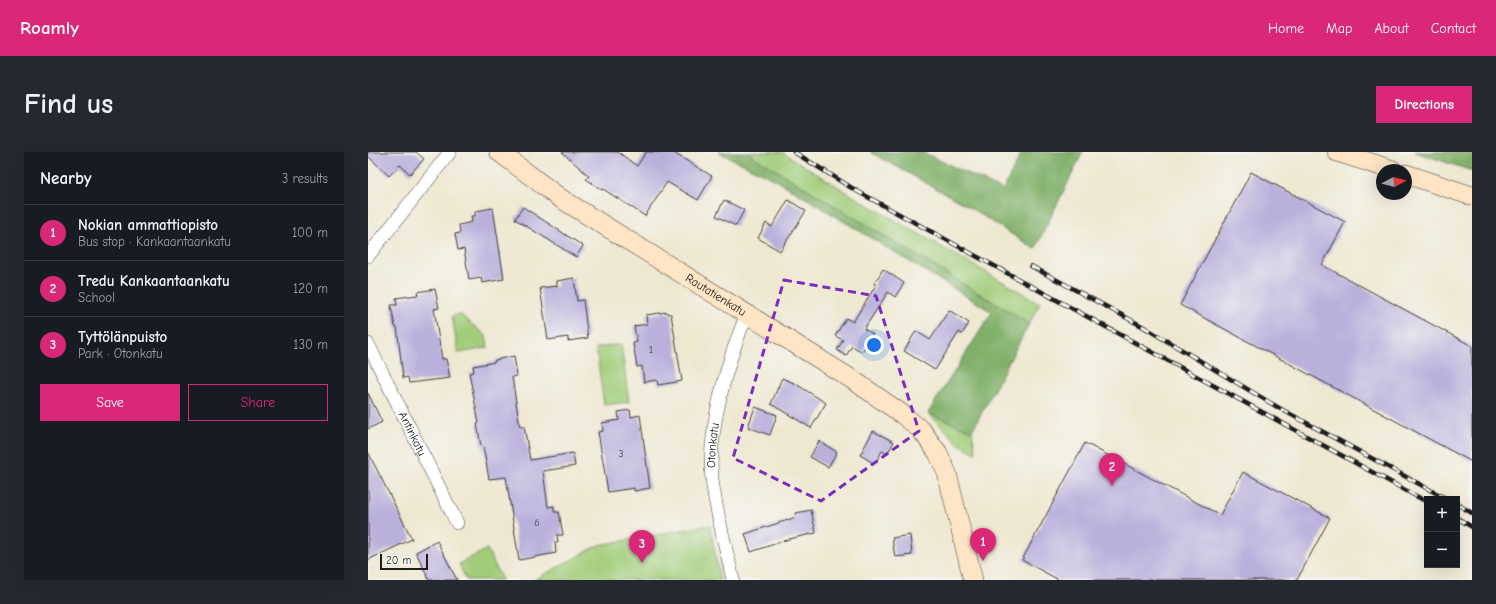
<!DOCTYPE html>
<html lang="en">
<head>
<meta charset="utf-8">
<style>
	:root { --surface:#171b24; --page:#242831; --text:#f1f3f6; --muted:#9ea1a6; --line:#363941; --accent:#db2777 }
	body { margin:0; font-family:"Comic Neue",sans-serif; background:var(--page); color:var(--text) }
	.controls { position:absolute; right:12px; bottom:12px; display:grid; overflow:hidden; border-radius:0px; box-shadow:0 4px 16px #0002 }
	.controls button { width:36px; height:36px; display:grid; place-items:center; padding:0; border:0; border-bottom:1px solid var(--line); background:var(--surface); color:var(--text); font:20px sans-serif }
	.compass { position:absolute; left:1008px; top:12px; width:36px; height:36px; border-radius:50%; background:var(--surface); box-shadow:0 4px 16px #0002; rotate:83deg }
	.scale { position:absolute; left:12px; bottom:10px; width:48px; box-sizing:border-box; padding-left:4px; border:2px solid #1c1c1c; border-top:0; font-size:11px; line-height:14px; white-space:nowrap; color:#1c1c1c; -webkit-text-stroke:3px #f6f6f2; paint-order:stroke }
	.you { position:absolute; left:506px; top:193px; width:14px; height:14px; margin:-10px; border:3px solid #fff; border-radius:50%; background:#1a73e8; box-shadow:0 0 0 6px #1a73e833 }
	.badge { display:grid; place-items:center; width:26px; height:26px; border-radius:50%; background:var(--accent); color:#fff; font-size:13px; font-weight:700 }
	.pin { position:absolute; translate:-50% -33px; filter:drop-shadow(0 1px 2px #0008) }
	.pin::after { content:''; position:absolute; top:21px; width:14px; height:12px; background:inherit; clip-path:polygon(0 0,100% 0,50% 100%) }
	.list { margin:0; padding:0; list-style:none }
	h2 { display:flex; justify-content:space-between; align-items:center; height:52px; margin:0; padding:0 16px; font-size:17px }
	h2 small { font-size:13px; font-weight:400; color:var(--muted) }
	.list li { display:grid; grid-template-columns:26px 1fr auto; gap:12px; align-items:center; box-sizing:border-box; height:56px; padding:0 16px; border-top:1px solid var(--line) }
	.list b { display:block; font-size:15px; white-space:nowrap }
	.list p { margin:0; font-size:13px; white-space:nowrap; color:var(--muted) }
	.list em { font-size:13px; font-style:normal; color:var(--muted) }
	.actions { display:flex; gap:8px; padding:12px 16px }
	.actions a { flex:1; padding:9px 0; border:1px solid var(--accent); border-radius:0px; text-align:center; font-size:14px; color:var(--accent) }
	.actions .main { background:var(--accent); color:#fff }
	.map { position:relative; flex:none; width:1104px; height:428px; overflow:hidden; border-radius:0px }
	header { display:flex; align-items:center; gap:24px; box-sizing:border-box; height:56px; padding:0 20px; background:var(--accent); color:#fff }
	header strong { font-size:19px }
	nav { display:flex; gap:22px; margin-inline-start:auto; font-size:14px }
	.intro { display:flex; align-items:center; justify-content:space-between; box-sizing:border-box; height:96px; padding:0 24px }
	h1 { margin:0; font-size:28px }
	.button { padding:10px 18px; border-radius:0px; background:var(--accent); color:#fff; font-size:14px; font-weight:700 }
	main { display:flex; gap:24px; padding:0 24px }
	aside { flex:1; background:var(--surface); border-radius:0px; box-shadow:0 4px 16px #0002 }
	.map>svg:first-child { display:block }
	.green { fill:#a1cc79; stroke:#5e744a }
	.forest { fill:#80b069; stroke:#4e6642 }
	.building { fill:#b9b0dc }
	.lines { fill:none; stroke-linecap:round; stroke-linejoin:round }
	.street-casing { stroke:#3c3b37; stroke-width:14 }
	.secondary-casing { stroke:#3c3b37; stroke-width:20 }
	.street { stroke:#fff; stroke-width:13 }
	.secondary { stroke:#fde5c5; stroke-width:19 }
	.rail-casing { stroke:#1c1c1c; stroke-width:4.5 }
	.rail { stroke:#f6f6f2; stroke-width:3; stroke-dasharray:9; stroke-linecap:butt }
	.marked { fill:none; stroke:#7b2cbf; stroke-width:3; stroke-dasharray:8 5; stroke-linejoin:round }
	.labels { text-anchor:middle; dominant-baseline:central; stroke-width:4; stroke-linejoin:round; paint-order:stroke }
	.number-label { font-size:10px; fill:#43414c }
	.street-label { font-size:12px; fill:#1c1c1c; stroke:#f6f6f2 }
</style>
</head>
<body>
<header>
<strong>Roamly</strong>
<nav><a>Home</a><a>Map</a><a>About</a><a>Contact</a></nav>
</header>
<div class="intro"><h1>Find us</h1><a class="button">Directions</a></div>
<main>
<aside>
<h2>Nearby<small>3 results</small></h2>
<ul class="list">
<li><span class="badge">1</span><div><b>Nokian ammattiopisto</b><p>Bus stop · Kankaantaankatu</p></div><em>100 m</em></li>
<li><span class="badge">2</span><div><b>Tredu Kankaantaankatu</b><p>School</p></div><em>120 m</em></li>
<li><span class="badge">3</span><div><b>Tyttölänpuisto</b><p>Park · Otonkatu</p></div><em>130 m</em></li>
</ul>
<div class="actions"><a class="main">Save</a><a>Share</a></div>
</aside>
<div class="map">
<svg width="1104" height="428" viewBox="0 0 1104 428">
	<rect width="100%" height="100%" fill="#f6f6f2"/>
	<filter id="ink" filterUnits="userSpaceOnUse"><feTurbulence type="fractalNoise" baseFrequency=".025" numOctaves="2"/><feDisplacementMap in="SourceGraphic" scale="8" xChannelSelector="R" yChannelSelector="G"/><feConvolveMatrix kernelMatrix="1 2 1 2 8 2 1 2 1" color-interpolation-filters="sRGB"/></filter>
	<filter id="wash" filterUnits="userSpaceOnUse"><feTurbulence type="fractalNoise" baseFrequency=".012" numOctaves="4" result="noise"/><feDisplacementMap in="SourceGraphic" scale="16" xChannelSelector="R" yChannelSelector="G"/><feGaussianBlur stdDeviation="0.9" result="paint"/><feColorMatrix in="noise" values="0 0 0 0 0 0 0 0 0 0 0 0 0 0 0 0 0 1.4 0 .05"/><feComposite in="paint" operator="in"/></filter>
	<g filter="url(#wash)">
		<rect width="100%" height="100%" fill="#efe8d1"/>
		<g class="green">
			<polygon points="378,0 414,0 490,47 672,151 661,172"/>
			<polygon points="92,162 118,184 120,196 90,201 84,164"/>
			<polygon points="253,192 261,250 236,253 228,196"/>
			<polygon points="560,261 604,279 608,301 591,292"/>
			<polygon points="342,373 352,428 166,428 231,393"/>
			<polygon points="119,397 134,428 98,428 91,412"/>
		</g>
		<g class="forest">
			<polygon points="350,0 378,0 661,172 604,279 560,261 624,160 408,28"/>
			<polygon points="502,0 554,0 635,38 654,0 715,0 667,97 596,52"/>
			<polygon points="1047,0 1104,0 1104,19"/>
		</g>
		<g id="blocks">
			<g class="building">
				<polygon points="0,0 48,0 56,7 42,22 32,13 21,24 0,4"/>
				<polygon points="194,0 250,0 269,14 278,0 304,0 344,24 330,48 299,30 277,64 235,37 234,38 218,27 221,24"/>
				<polygon points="883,20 977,70 954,113 1104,194 1104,310 812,153"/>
				<polygon points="356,48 376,58 368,74 348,64"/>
				<polygon points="420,48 438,59 412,99 390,86 398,71 404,75"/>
				<polygon points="155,55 215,94 208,105 147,67"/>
				<polygon points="125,56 136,127 114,131 113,126 101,128 96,97 90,98 87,82 92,81 91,73 104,70 103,64 107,64 107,59"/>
				<polygon points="515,117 536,131 527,145 520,140 496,177 505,182 494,200 484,194 478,204 469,198 475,188 467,184 478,166 485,170 508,133 506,132"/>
				<polygon points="206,126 209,149 215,148 220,186 200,189 200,185 180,188 172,136 189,134 189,129"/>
				<polygon points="67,137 71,156 66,157 74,207 78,207 82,226 41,231 40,225 35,226 29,175 27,175 23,153 29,153 28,146 50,143 49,140"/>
				<polygon points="581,158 601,171 594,182 591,180 567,218 536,199 548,179 562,188"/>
				<polygon points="299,160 300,162 303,162 314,229 290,233 289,228 276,230 274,214 269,215 265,191 269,190 266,174 279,172 278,163"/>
				<polygon points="146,204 149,224 144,225 152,275 156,274 162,308 205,301 207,314 175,319 180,355 186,354 186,360 191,360 195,383 189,383 190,390 187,390 188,401 151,408 138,325 121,327 115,294 113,294 109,272 111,271 101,221 106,220 105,214 127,210 127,208"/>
				<polygon points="414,226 428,232 458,251 443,276 403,252"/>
				<polygon points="0,241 14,270 0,277"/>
				<polygon points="387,255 409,263 402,283 380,275"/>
				<polygon points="262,258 263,265 272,263 282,336 266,339 266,336 240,340 230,280 235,279 234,271 251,268 250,260"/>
				<polygon points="505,279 526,290 519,302 514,299 507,312 492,303"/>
				<polygon points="451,289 469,300 460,315 442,305"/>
				<polygon points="717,291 852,363 875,320 962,366 929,428 691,428 654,408"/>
				<polygon points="0,300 44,387 0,408"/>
				<polygon points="443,358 448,381 421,387 383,400 377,382 429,365 428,361"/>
				<polygon points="542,383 544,403 527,405 524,386"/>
				<polygon points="69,389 89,428 61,428 48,400"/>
			</g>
		</g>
	</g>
	<g filter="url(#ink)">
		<use href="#blocks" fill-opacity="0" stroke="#3c3b37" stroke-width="1"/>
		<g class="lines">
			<g class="street-casing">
				<g id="street">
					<polyline points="0,104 82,0"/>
					<path id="s1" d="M 0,192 L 89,371"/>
					<path id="s2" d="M 365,428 C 358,395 348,361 344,327 C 339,278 360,207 379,162"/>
				</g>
			</g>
			<g class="secondary-casing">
				<g id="secondary">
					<path id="s3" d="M 131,0 L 192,46 L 485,228 L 534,262 L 554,279 L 570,301 L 579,321 L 605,428"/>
					<polyline points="969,0 1025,18"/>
					<polyline points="1038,22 1104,44"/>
				</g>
			</g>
			<use href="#street" class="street"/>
			<use href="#secondary" class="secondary"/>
			<g class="rail-casing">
				<g id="rail">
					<polyline points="426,0 487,38 1059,350"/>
					<polyline points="663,114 774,174 911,256 1079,347"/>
					<polyline points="1089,352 1104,361"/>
					<polyline points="1089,366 1104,375"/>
				</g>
			</g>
			<use href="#rail" class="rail"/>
		</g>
	</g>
	<path class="marked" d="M 416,128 L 508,144 L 551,279 L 453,349 L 365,306 Z"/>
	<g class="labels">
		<g class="number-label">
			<text x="283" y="198">1</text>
			<text x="253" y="302">3</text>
			<text x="169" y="371">6</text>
		</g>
		<g class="street-label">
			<text stroke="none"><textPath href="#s3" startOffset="260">Rautatienkatu</textPath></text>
			<text stroke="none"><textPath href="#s1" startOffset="100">Antinkatu</textPath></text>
			<text stroke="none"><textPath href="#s2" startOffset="137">Otonkatu</textPath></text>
		</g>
	</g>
</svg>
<div class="controls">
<button>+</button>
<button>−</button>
</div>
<svg class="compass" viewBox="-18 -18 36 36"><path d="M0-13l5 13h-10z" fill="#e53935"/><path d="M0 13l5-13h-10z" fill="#9ea1a6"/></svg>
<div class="scale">20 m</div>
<div class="you"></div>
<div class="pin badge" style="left:615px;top:409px">1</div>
<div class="pin badge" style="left:744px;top:334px">2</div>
<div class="pin badge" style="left:274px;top:411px">3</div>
</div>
</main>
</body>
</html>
